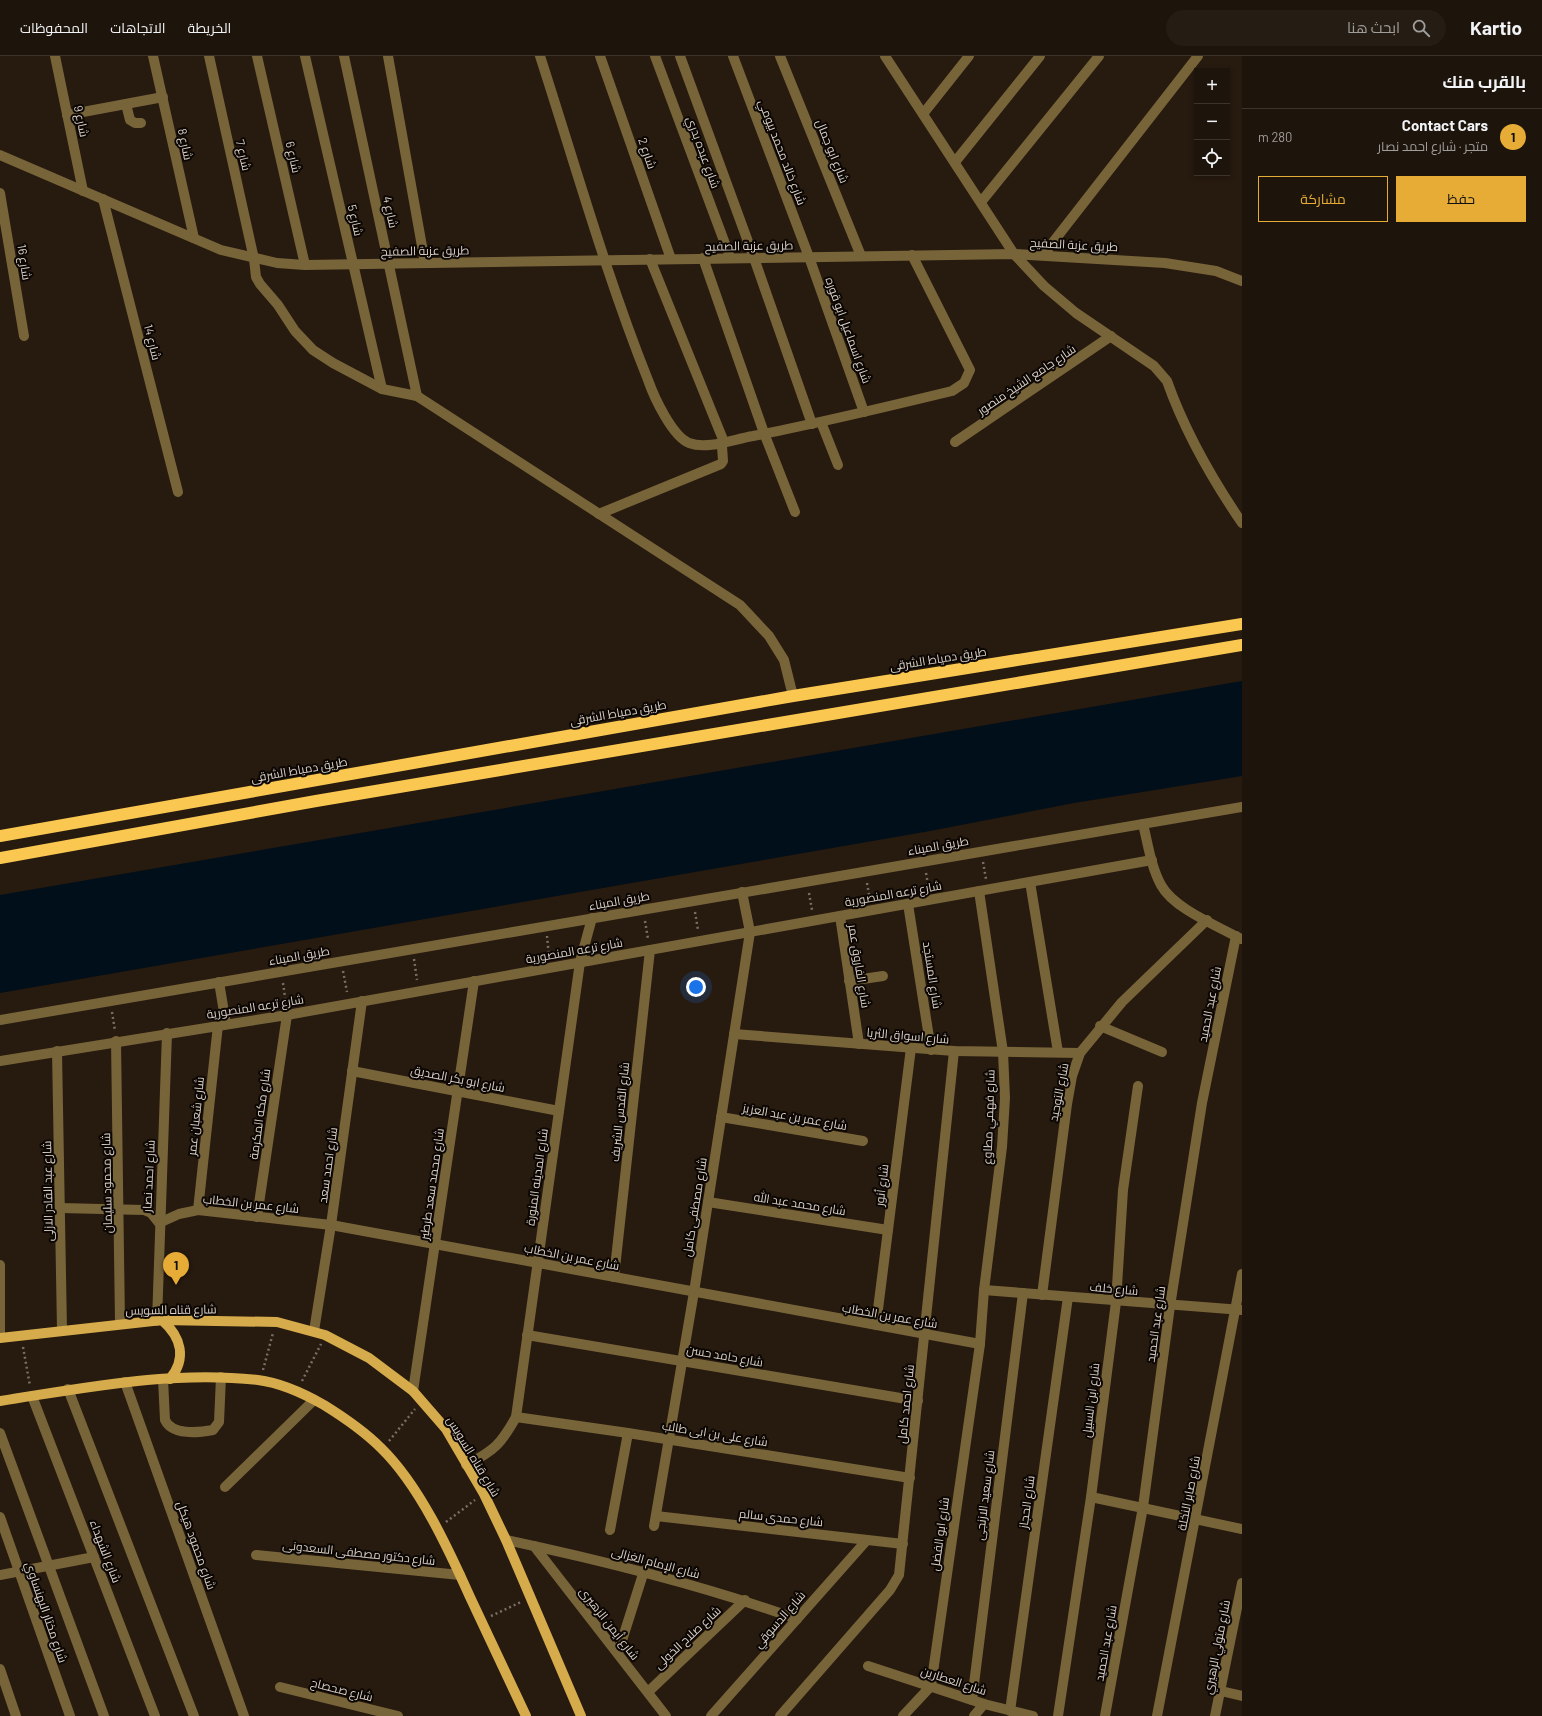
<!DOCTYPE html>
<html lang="ar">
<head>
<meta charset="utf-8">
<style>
	:root { --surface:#1d140b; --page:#251d14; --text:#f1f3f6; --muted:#a09e9d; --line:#3b332c; --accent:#e6ac36 }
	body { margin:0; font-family:Barlow,Cairo,sans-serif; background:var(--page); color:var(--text); direction:rtl }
	.controls { position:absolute; right:12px; top:12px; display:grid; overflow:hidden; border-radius:0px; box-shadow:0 2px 6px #0003 }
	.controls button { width:36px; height:36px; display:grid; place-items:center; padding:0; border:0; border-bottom:1px solid var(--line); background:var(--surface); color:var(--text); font:20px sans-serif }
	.you { position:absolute; left:696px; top:931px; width:14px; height:14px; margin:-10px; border:3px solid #fff; border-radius:50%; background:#1a73e8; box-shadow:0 0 0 6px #1a73e833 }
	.badge { display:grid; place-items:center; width:26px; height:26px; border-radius:50%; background:var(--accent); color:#111; font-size:13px; font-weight:700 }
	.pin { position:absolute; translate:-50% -33px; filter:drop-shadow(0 1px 2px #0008) }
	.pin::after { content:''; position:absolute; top:21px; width:14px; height:12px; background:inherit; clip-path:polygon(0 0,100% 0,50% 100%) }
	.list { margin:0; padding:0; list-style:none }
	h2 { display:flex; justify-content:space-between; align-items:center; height:52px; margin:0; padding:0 16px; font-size:17px }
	h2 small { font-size:13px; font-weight:400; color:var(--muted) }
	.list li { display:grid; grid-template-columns:26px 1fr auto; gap:12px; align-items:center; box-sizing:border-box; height:56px; padding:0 16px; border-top:1px solid var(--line) }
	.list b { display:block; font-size:15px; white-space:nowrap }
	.list p { margin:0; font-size:13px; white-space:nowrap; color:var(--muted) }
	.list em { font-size:13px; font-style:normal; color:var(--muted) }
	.actions { display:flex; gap:8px; padding:12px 16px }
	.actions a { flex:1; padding:9px 0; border:1px solid var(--accent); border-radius:0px; text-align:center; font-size:14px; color:var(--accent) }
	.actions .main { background:var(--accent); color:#111 }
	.icon { flex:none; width:22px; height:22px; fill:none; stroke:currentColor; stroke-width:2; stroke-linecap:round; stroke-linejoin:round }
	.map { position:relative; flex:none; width:1242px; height:1660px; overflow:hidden; direction:ltr }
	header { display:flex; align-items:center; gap:24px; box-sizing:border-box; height:56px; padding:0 20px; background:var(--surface); border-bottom:1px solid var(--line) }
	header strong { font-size:19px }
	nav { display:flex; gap:22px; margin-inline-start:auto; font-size:14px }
	.search { width:280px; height:36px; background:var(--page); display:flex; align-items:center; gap:10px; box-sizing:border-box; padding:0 14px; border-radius:22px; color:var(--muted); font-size:15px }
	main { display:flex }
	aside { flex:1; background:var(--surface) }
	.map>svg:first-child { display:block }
	.water { fill:#000f19 }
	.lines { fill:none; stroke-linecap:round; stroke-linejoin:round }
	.path { stroke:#7a6f66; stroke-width:2.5; stroke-dasharray:2 3; stroke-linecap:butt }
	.minor { stroke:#786439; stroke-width:10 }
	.major { stroke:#d5ab4b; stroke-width:10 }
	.highway { stroke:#fac750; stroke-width:12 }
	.labels { text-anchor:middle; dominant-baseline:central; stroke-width:4; stroke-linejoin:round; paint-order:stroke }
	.street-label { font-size:12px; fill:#d9d0c9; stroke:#0c0703 }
</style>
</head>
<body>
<header>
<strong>Kartio</strong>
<div class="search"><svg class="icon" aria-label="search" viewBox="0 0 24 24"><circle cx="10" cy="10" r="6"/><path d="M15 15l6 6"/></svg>ابحث هنا</div>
<nav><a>الخريطة</a><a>الاتجاهات</a><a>المحفوظات</a></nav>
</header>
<main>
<aside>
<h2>بالقرب منك<small></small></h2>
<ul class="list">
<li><span class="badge">1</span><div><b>Contact Cars</b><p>متجر · شارع احمد نصار</p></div><em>280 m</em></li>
</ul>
<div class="actions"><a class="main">حفظ</a><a>مشاركة</a></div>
</aside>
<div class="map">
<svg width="1242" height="1660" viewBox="0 0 1242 1660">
	<rect width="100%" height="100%" fill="#271a0f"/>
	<polygon class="water" points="1242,625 1242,720 1074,747 930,775 0,937 0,839"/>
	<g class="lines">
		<g class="path">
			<polyline points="983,806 986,823"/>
			<polyline points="926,817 929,834"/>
			<polyline points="867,827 870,844"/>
			<polyline points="809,837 812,854"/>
			<polyline points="695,856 698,874"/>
			<polyline points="645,865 648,883"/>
			<polyline points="547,880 549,901"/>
			<polyline points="414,903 417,924"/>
			<polyline points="343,915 347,936"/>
			<polyline points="283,927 286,948"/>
			<polyline points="112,956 115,975"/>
			<polyline points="23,1291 30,1330"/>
			<polyline points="263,1314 273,1277"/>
			<polyline points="302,1325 321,1288"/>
			<polyline points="389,1385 415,1353"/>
			<polyline points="446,1466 475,1444"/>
			<polyline points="491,1560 521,1546"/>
		</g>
		<g class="minor">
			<polyline points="55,0 83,135"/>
			<polyline points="153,0 194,182"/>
			<polyline points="209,0 254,203 256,221 260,228 278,249 295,275 313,294 333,307 382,333 417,340 740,549 769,580 784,604 793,640"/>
			<polyline points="257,0 305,209"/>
			<polyline points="305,0 382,333"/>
			<polyline points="344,0 417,340"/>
			<polyline points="388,0 425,207"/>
			<path d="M 540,0 C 575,108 606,219 648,324 C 654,341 672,380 689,387 C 708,394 734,383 753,380 C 820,367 886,351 952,335 L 964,327 L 970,314 L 912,199"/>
			<polyline points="600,0 671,203"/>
			<polyline points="655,0 730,201"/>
			<polyline points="680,0 754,202 812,368"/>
			<polyline points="733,0 809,201 864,356"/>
			<polyline points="780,0 861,200"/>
			<path d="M 885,0 L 1014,198 L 1044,230 L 1076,257 L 1154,310 L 1167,325 C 1185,376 1212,423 1242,467"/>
			<polyline points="126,48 130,64 135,67 141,67"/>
			<polyline points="923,58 969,0"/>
			<polyline points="67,59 163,41"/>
			<polyline points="0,99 221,194 277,207 305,209 1014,198 1165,207 1216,215 1242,225"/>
			<polyline points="955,106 1040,0"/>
			<polyline points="0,137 24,280"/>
			<polyline points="103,143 178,436"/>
			<polyline points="981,146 1099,0"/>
			<polyline points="1043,199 1198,0"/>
			<polyline points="703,202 764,377 795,456"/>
			<polyline points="821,366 838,409"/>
			<polyline points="955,386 1111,280"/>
			<polyline points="599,458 721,408 723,405 722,390 724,386 650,203"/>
			<path d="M 1143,768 C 1148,788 1151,811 1161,829 C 1174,853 1218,870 1241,883"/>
			<polyline points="1030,826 1058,996"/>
			<polyline points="908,848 931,994"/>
			<polyline points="840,860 859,988"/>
			<polyline points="849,925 883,920"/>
			<polyline points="219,926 226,968"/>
			<polyline points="0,964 1242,751"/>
			<polyline points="1100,970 1162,996"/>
			<polyline points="734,978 954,995 1080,997"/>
			<polyline points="116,985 120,1267"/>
			<polyline points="57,995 62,1274"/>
			<polyline points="0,1005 287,959 1152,804"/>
			<polyline points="352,1015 559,1055"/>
			<polyline points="721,1061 863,1085"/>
			<polyline points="708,1146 888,1174"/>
			<polyline points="60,1152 144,1154 151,1157 159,1167 179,1158 198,1154 331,1169 980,1288"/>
			<polyline points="198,1154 218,969"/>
			<polyline points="257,1161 287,959"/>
			<polyline points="0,1209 0,1282"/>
			<polyline points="614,1221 650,894"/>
			<polyline points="984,1234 1242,1254"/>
			<polyline points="1042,1239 1067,1048 1072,1020 1080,997 1122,946 1207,864"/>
			<polyline points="157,1265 167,977"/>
			<polyline points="876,1269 911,992"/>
			<polyline points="314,1275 331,1169 362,945"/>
			<polyline points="527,1279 918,1345"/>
			<path d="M 163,1323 L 165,1364 C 172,1379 197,1377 213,1374 L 219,1366 L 221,1321"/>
			<polyline points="125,1326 244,1660"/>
			<polyline points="68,1333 194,1660"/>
			<polyline points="413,1335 474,925"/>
			<polyline points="32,1340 155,1660"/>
			<polyline points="516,1361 628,1377 910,1422"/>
			<polyline points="0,1377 104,1660"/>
			<path d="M 466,1409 C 494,1395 501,1388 516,1361 L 580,906 L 592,862"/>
			<polyline points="225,1431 314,1344"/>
			<polyline points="1091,1441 1242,1473"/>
			<polyline points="656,1460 903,1488"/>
			<polyline points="0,1461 70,1660"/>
			<polyline points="654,1470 694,1236 750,876 742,836"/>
			<polyline points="610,1474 628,1377"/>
			<path d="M 506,1484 C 605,1505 702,1529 797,1563"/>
			<polyline points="534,1490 666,1660"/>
			<polyline points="256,1499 460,1519"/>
			<polyline points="0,1519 94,1501"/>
			<polyline points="618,1597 644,1515"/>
			<polyline points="868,1610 984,1648 1033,1660"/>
			<polyline points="0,1613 16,1660"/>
			<polyline points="280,1631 398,1660"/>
			<polyline points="1221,1635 1242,1640"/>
			<polyline points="648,1636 745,1544"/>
			<polyline points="972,1644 1023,1237"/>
			<polyline points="1010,1655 1068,1241"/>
			<polyline points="711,1660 867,1484"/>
			<polyline points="780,1660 890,1534 899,1519 954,995"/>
			<polyline points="903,1660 931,1630 980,1288 984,1234 1002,1091 1005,1042 1003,996 979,835"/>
			<polyline points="974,1660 984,1648"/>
			<polyline points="1058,1660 1091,1441 1116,1246 1123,1134 1138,1030"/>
			<polyline points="1105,1660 1143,1451 1170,1250 1202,1047 1236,880"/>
			<polyline points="1157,1660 1242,1218"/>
			<polyline points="1215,1660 1242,1527"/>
		</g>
		<g class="major">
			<path d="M 162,1264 C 181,1281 187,1302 170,1323"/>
			<polyline points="0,1282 162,1264 277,1266 325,1279 369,1302 413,1335 446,1373 484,1438 506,1484 581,1660"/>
			<path d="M 0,1345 C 85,1332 172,1314 258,1324 C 282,1327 303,1337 324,1349 C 345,1362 363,1374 381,1392 C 419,1429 448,1492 470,1541 C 488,1580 507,1620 526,1660"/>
		</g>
		<g class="highway">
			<polyline points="0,780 793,640 1242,568"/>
			<polyline points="0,802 316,745 1242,589"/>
		</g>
	</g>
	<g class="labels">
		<g class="street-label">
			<text transform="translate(82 65) rotate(78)">شارع 9</text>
			<text transform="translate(186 88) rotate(78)">شارع 8</text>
			<text transform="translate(833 95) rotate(68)">شارع ابو جمال</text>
			<text transform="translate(704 96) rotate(70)">شارع عبده بدري</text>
			<text transform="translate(783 96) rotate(69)">شارع خالد محمد بيومي</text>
			<text transform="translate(648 97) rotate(71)">شارع 2</text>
			<text transform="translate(244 99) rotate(77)">شارع 7</text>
			<text transform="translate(294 101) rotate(77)">شارع 6</text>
			<text transform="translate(391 156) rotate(78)">شارع 4</text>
			<text transform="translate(356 164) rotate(77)">شارع 5</text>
			<text transform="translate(1074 188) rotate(3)">طريق عزبة الصفيح</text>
			<text transform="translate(749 189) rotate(-1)">طريق عزبة الصفيح</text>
			<text transform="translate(425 194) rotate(-1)">طريق عزبة الصفيح</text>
			<text transform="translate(25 206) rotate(81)">شارع 16</text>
			<text transform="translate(849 274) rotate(70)">شارع اسماعيل ابو قوره</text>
			<text transform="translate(153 286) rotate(76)">شارع 14</text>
			<text transform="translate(1026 323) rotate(-34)">شارع جامع الشيخ منصور</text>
			<text transform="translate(938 602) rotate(-9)">طريق دمياط الشرقى</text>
			<text transform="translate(618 656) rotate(-10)">طريق دمياط الشرقى</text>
			<text transform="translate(299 713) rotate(-10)">طريق دمياط الشرقى</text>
			<text transform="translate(938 789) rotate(-10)">طريق الميناء</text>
			<text transform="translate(893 837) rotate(-10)">شارع ترعه المنصورية</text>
			<text transform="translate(619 844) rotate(-10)">طريق الميناء</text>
			<text transform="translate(574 894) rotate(-10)">شارع ترعه المنصورية</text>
			<text transform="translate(299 899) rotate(-10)">طريق الميناء</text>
			<text transform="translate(860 910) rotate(81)">شارع الفاروق عمر</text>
			<text transform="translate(933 919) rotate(81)">شارع المستجد</text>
			<text transform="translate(1209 948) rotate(-79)">شارع عبد الحميد</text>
			<text transform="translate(255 950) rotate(-9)">شارع ترعه المنصورية</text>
			<text transform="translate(908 979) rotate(5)">شارع اسواق الثريا</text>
			<text transform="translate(458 1022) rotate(11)">شارع ابو بكر الصديق</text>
			<text transform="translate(1058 1036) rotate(-79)">شارع التوحيد</text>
			<text transform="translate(619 1056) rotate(-84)">شارع القدس الشريف</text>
			<text transform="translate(259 1058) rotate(-82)">شارع مكه المكرمة</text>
			<text transform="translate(195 1060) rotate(-84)">شارع شعبان عمر</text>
			<text transform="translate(795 1060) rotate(10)">شارع عمر بن عبد العزيز</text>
			<text transform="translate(988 1061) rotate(-88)">شارع فهمي مطاوع</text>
			<text transform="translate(327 1109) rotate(-82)">شارع احمد سعد</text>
			<text transform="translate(148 1120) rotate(-87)">شارع احمد نصار</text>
			<text transform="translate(536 1121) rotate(-82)">شارع المدينه المنورة</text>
			<text transform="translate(106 1127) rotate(-91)">شارع محمود سليمان</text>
			<text transform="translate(431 1128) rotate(-82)">شارع محمد سعد طرطير</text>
			<text transform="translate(881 1129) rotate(-83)">شارع أنور</text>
			<text transform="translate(47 1135) rotate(-91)">شارع عبد القادر الازلى</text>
			<text transform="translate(251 1147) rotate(6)">شارع عمر بن الخطاب</text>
			<text transform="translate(800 1147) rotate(9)">شارع محمد عبد الله</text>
			<text transform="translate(694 1151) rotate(-81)">شارع مصطفى كامل</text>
			<text transform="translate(572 1200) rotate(11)">شارع عمر بن الخطاب</text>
			<text transform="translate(1114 1232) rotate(5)">شارع خلف</text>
			<text transform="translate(171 1253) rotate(-1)">شارع قناه السويس</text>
			<text transform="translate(890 1259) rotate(10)">شارع عمر بن الخطاب</text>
			<text transform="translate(1155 1268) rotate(-82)">شارع عبد الحميد</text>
			<text transform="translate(725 1299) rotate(10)">شارع حامد حسن</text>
			<text transform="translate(1090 1344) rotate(-83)">شارع ابن السبيل</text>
			<text transform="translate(905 1348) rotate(-84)">شارع احمد كامل</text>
			<text transform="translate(715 1377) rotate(9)">شارع على بن ابى طالب</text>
			<text transform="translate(474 1400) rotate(59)">شارع قناه السويس</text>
			<text transform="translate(1188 1437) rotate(-79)">شارع صابر النخلة</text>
			<text transform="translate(984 1439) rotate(-83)">شارع سعيد الازنجى</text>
			<text transform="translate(1026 1446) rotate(-82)">شارع الحجاز</text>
			<text transform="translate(781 1461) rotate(6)">شارع حمدى سالم</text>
			<text transform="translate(939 1478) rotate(-82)">شارع ابو الفضل</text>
			<text transform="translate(197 1489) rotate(70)">شارع محمود هيكل</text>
			<text transform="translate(106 1495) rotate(69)">شارع الشهداء</text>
			<text transform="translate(359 1496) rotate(6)">شارع دكتور مصطفى السعدونى</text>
			<text transform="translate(656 1506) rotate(15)">شارع الإمام الغزالى</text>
			<text transform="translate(47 1556) rotate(71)">شارع مختار البهنساوي</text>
			<text transform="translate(779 1563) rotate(-49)">شارع الدسوقي</text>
			<text transform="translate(610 1567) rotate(52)">شارع أيمن الزهيرى</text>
			<text transform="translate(687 1581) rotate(-43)">شارع صلاح الخولى</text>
			<text transform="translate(1105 1587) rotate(-80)">شارع عبد الحميد</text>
			<text transform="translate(1216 1591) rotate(-79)">شارع متولي الزهيري</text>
			<text transform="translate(954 1624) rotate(18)">شارع العطارين</text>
			<text transform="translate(342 1633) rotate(14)">شارع صحصاح</text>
		</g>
	</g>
</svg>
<div class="controls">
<button>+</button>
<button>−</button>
<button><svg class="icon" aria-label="locate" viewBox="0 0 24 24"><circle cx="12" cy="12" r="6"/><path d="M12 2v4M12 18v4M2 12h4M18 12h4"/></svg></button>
</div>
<div class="you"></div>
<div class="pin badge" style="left:176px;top:1229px">1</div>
</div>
</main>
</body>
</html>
